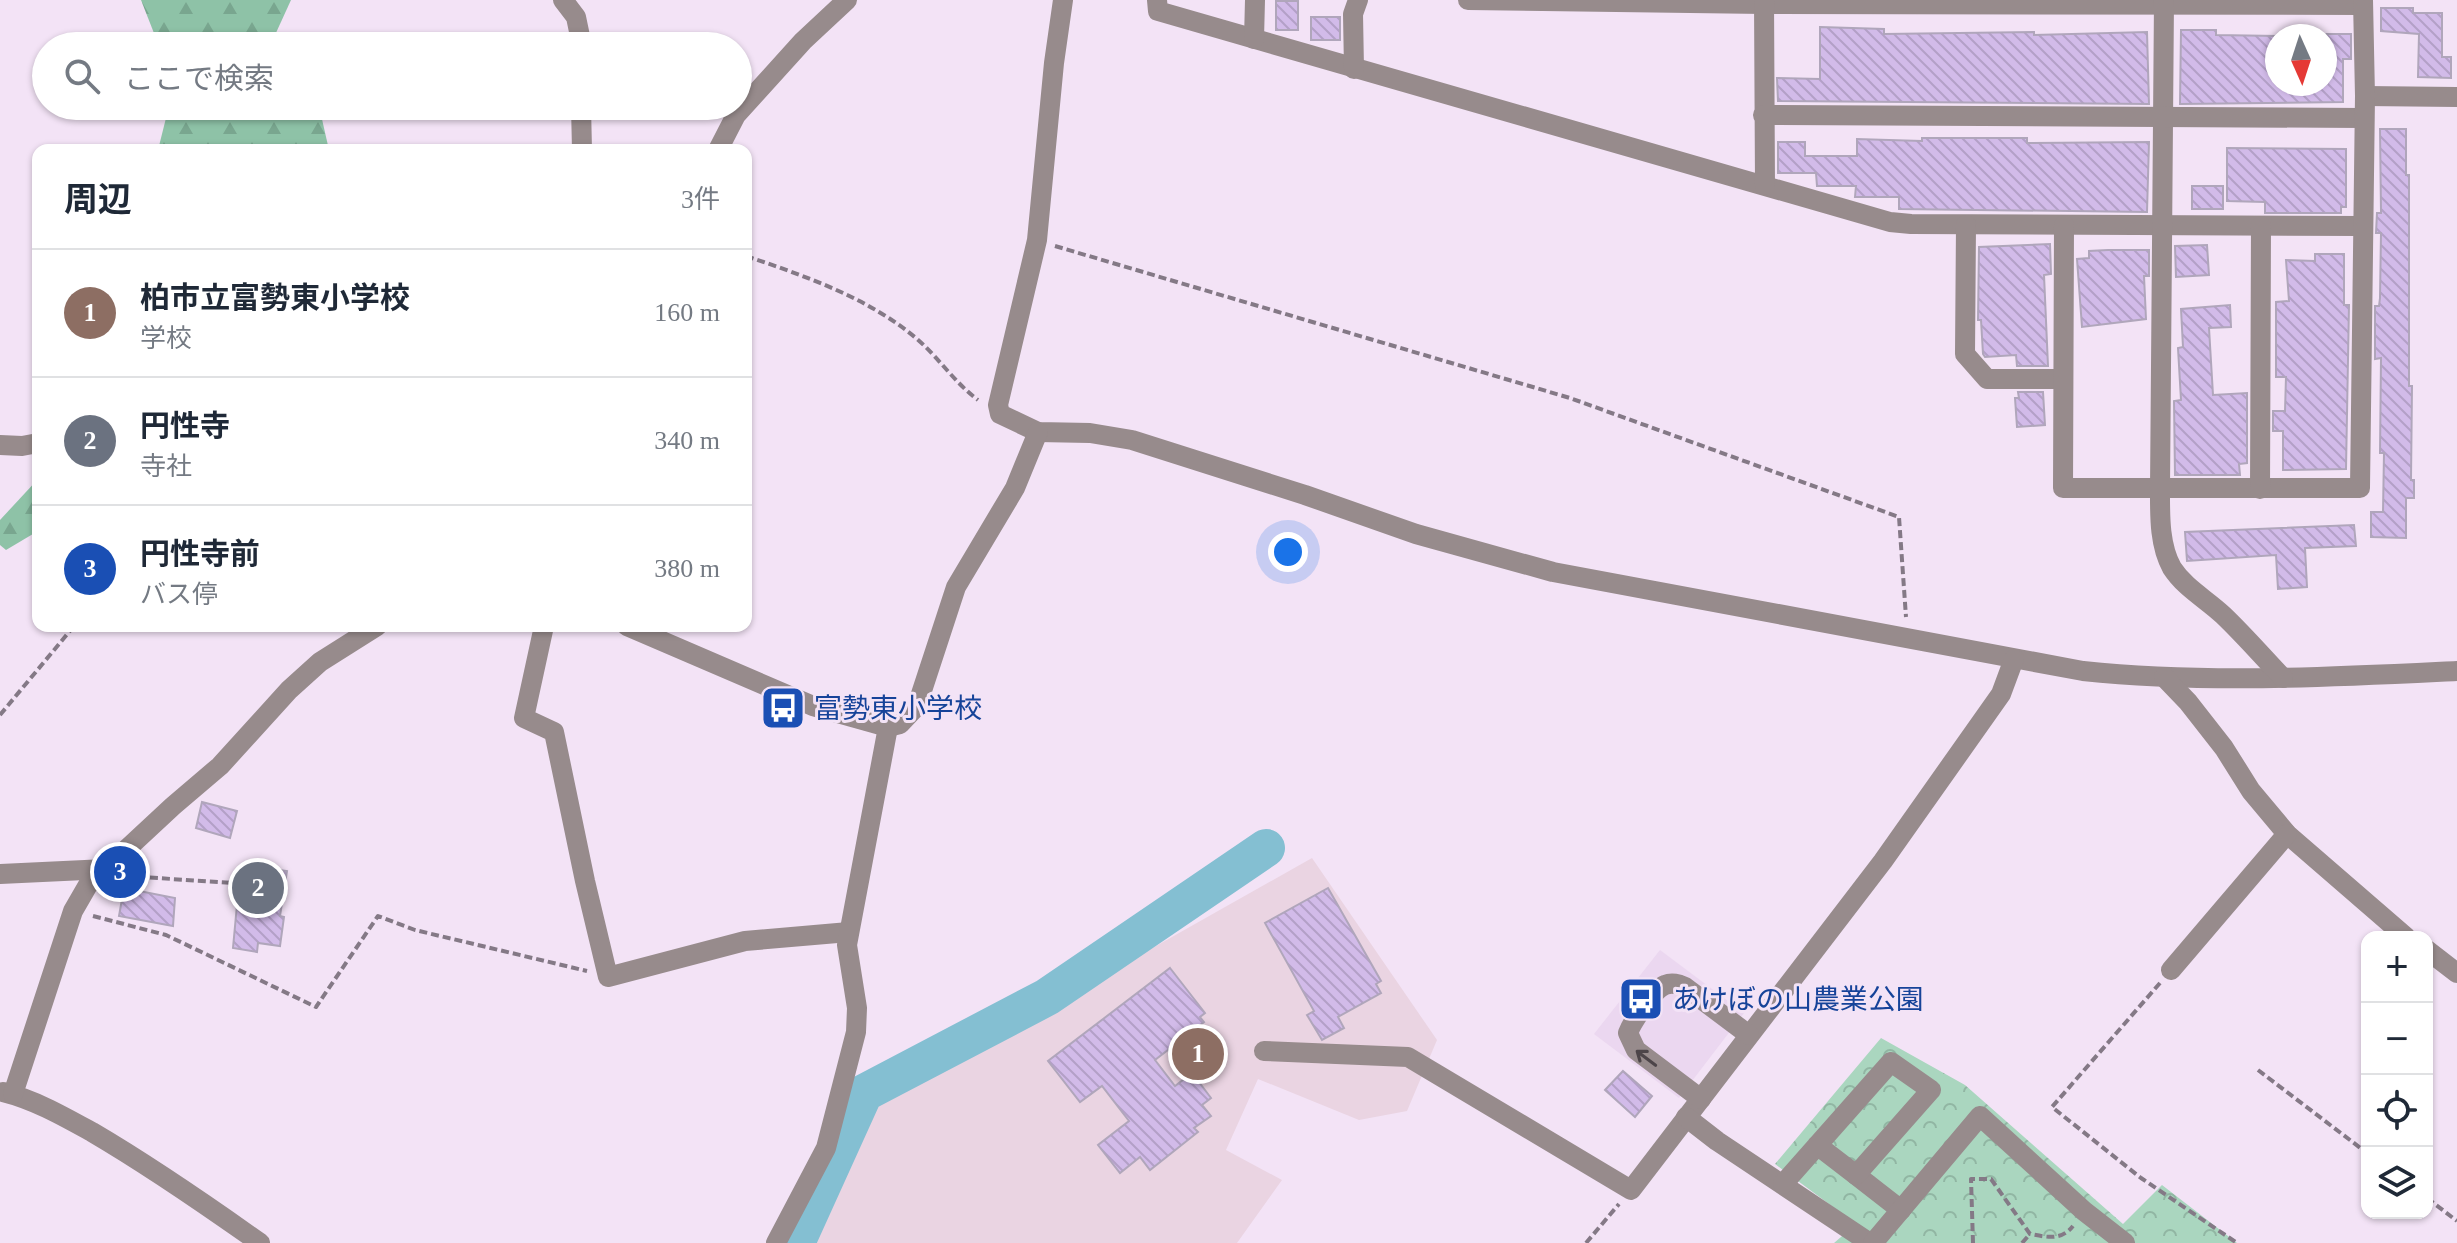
<!DOCTYPE html>
<html lang="ja">
<head>
<meta charset="utf-8">
<style>
	:root { --surface:#fff; --page:#f2f2f3; --text:#1f2937; --muted:#747a83; --line:#e0e1e3; --accent:#d93025 }
	body { margin:0; font-family:"Times New Roman","Noto Sans JP",serif; background:var(--page); color:var(--text) }
	.controls { position:absolute; right:24px; bottom:24px; display:grid; overflow:hidden; border-radius:16px; box-shadow:0 2px 6px #0004 }
	.controls button { width:72px; height:72px; display:grid; place-items:center; padding:0; border:0; border-bottom:2px solid var(--line); background:var(--surface); color:var(--text); font:40px sans-serif }
	.compass { position:absolute; left:2265px; top:24px; width:72px; height:72px; border-radius:50%; background:var(--surface); box-shadow:0 2px 6px #0004; rotate:177deg }
	.you { position:absolute; left:1288px; top:552px; width:28px; height:28px; margin:-20px; border:6px solid #fff; border-radius:50%; background:#1a73e8; box-shadow:0 0 0 12px #1a73e833 }
	.badge { display:grid; place-items:center; width:52px; height:52px; border-radius:50%; background:var(--accent); color:#fff; font-size:26px; font-weight:700 }
	.pin { position:absolute; translate:-50% -50%; border:4px solid #fff; box-shadow:0 2px 8px #0006 }
	.list { margin:0; padding:0; list-style:none }
	h2 { display:flex; justify-content:space-between; align-items:center; height:104px; margin:0; padding:0 32px; font-size:34px }
	h2 small { font-size:26px; font-weight:400; color:var(--muted) }
	.list li { display:grid; grid-template-columns:52px 1fr auto; gap:24px; align-items:center; box-sizing:border-box; height:128px; padding:0 32px; border-top:2px solid var(--line) }
	.list b { display:block; font-size:30px; white-space:nowrap }
	.list p { margin:0; font-size:26px; white-space:nowrap; color:var(--muted) }
	.list em { font-size:26px; font-style:normal; color:var(--muted) }
	.icon { flex:none; width:44px; height:44px; fill:none; stroke:currentColor; stroke-width:2; stroke-linecap:round; stroke-linejoin:round }
	.map { position:relative; flex:none; width:2457px; height:1243px; overflow:hidden }
	.search { position:absolute; background:var(--surface); box-shadow:0 2px 6px #0004; left:32px; top:32px; width:720px; height:88px; display:flex; align-items:center; gap:20px; box-sizing:border-box; padding:0 28px; border-radius:44px; color:var(--muted); font-size:30px }
	.panel { position:absolute; background:var(--surface); box-shadow:0 2px 6px #0004; left:32px; top:144px; width:720px; height:488px; border-radius:16px }
	.map>svg:first-child { display:block }
	.built { fill:#ebd7f0 }
	.education { fill:#ead4e2 }
	.forest { fill:url(#forest-firs) }
	.park { fill:url(#park-crowns) }
	.lines { fill:none; stroke-linecap:round; stroke-linejoin:round }
	.river { stroke:#84bfd2; stroke-width:38 }
	.building { fill:url(#building-back-hatch); stroke:#b0a6bb; stroke-width:2 }
	.path { stroke:#847986; stroke-width:4; stroke-dasharray:8 4; stroke-linecap:butt }
	.minor { stroke:#978b8c; stroke-width:20 }
	.oneway { stroke:#4d4549 }
	.labels { text-anchor:middle; dominant-baseline:central; stroke-width:6; stroke-linejoin:round; paint-order:stroke }
	.transit-label { font-size:28px; fill:#164399; stroke:#f3e3f6; text-anchor:start }
</style>
</head>
<body>
<div class="map">
<svg width="2457" height="1243" viewBox="0 0 2457 1243">
	<defs>
		<pattern id="forest-firs" width="22" height="20" patternUnits="userSpaceOnUse" patternTransform="scale(2)"><rect width="22" height="20" fill="#8ec2a7"/><path d="M5 1l3.5 6h-7zM16 11l3.5 6h-7z" fill="#79a68f"/></pattern>
		<pattern id="park-crowns" width="20" height="18" patternUnits="userSpaceOnUse" patternTransform="scale(2)"><rect width="20" height="18" fill="#aad6bf"/><path d="M2 6a3 3 0 1 1 6 0M12 15a3 3 0 1 1 6 0" fill="none" stroke="#91b6a3"/></pattern>
		<pattern id="building-back-hatch" width="6" height="6" patternUnits="userSpaceOnUse" patternTransform="scale(2)"><rect width="6" height="6" fill="#d2bbe9"/><path d="M-1 5l2 2M0 0l6 6M5-1l2 2" fill="none" stroke="#b3a0c7"/></pattern>
	</defs>
	<rect width="100%" height="100%" fill="#f3e3f6"/>
	<polygon class="built" points="1660,950 1744,1013 1679,1098 1594,1034"/>
	<polygon class="education" points="1312,858 1437,1040 1407,1111 1359,1120 1258,1079 1226,1150 1282,1180 1237,1243 803,1243 869,1108"/>
	<g class="forest">
		<polygon points="141,0 291,0 270,46 159,46"/>
		<polygon points="169,106 319,106 329,150 158,150"/>
		<polygon points="38,479 38,531 6,550 0,545 0,520"/>
	</g>
	<polygon class="park" points="1881,1038 1965,1085 2123,1224 2162,1185 2237,1243 1834,1243 1856,1224 1775,1164"/>
	<g class="lines">
		<polyline class="river" points="796,1243 864,1093 1047,997 1266,848"/>
	</g>
	<g class="building">
		<rect x="1276" y="1" width="22" height="29"/>
		<polygon points="2381,8 2413,8 2413,13 2442,13 2442,57 2451,57 2451,78 2418,77 2419,34 2381,31"/>
		<rect x="1311" y="17" width="29" height="23"/>
		<polygon points="1820,27 1884,29 1884,34 2034,32 2034,35 2147,32 2149,104 1778,101 1777,78 1820,79"/>
		<polygon points="2181,30 2216,30 2216,35 2277,36 2277,84 2325,84 2325,34 2351,34 2351,59 2343,59 2343,102 2180,104"/>
		<polygon points="2380,129 2406,129 2406,175 2409,175 2409,386 2412,386 2411,480 2414,480 2414,498 2406,498 2406,538 2371,537 2371,512 2383,512 2384,453 2380,453 2381,358 2375,359 2375,306 2379,306 2380,298 2381,233 2376,233 2377,213 2381,213"/>
		<polygon points="1922,138 2027,138 2027,143 2149,142 2147,212 1899,209 1899,197 1855,197 1856,186 1817,186 1816,173 1778,173 1778,142 1805,142 1805,156 1857,156 1857,139 1922,141"/>
		<polygon points="2227,148 2346,149 2346,207 2341,207 2341,213 2265,213 2265,202 2227,201"/>
		<rect x="2192" y="186" width="31" height="23"/>
		<polygon points="2050,244 2051,274 2044,275 2048,366 2017,366 2016,355 1985,357 1983,354 1981,320 1978,320 1979,247"/>
		<polygon points="2207,245 2209,275 2176,277 2175,246"/>
		<polygon points="2108,250 2149,250 2149,276 2144,276 2146,319 2082,327 2077,259 2089,258 2089,251"/>
		<polygon points="2315,254 2344,254 2344,305 2349,305 2346,469 2283,470 2283,431 2273,431 2273,411 2285,411 2286,377 2276,377 2276,302 2289,301 2286,260 2315,261"/>
		<polygon points="2230,305 2231,327 2209,328 2213,395 2247,393 2247,463 2239,464 2240,475 2175,475 2174,401 2181,400 2178,348 2183,347 2181,309"/>
		<polygon points="2018,392 2043,392 2045,425 2017,427 2015,398 2019,398"/>
		<polygon points="2354,525 2356,546 2305,548 2307,587 2278,589 2276,555 2187,561 2185,532"/>
		<polygon points="202,802 237,811 230,838 196,828"/>
		<polygon points="245,865 287,871 280,916 284,917 280,946 258,943 257,952 233,948 238,894 232,893 233,883 234,875 243,876"/>
		<polygon points="124,888 175,898 173,926 119,916"/>
		<polygon points="1328,888 1381,981 1376,984 1381,993 1338,1017 1344,1028 1322,1040 1307,1015 1314,1011 1265,923"/>
		<polygon points="1170,968 1205,1013 1200,1017 1204,1022 1155,1060 1175,1086 1192,1073 1211,1098 1202,1105 1211,1116 1194,1128 1198,1132 1150,1170 1140,1157 1120,1173 1098,1145 1129,1121 1102,1086 1080,1102 1048,1061"/>
		<polygon points="1623,1071 1652,1096 1635,1117 1605,1090"/>
	</g>
	<g class="lines">
		<g class="path">
			<polyline points="1055,246 1570,398 1899,517 1906,617"/>
			<path d="M 746,256 C 805,276 869,298 917,339 C 939,358 955,383 978,400"/>
			<polyline points="0,715 74,626"/>
			<polyline points="126,876 233,883"/>
			<polyline points="93,916 166,935 316,1007 378,916 415,930 587,971"/>
			<polyline points="2160,983 2052,1107 2141,1178 2237,1243"/>
			<polyline points="2258,1070 2367,1153"/>
			<polyline points="2427,1198 2457,1221"/>
			<polyline points="1586,1243 1619,1204"/>
			<path d="M 1973,1243 L 1971,1179 L 1991,1179 L 2030,1234 C 2047,1237 2061,1241 2073,1226"/>
			<polyline points="2022,1243 2030,1234"/>
		</g>
		<g class="minor">
			<polyline points="563,0 576,17 582,46"/>
			<path d="M 1063,0 L 1054,63 L 1037,240 L 998,405 L 1000,414 L 1038,432 L 1090,433 L 1132,440 L 1305,495 L 1416,534 L 1553,572 L 2083,671 C 2207,684 2333,677 2457,671"/>
			<polyline points="1157,0 1158,11 1890,222 1911,224 2362,226"/>
			<polyline points="1468,0 1764,4 2363,5"/>
			<polyline points="1764,0 1765,185"/>
			<path d="M 2164,0 L 2160,489 C 2160,514 2159,545 2172,568 C 2185,588 2206,599 2223,615 C 2244,635 2263,657 2283,678"/>
			<polyline points="1254,39 1255,0"/>
			<polyline points="1354,69 1353,14 1358,0"/>
			<polyline points="2365,96 2457,97"/>
			<polyline points="581,106 582,150"/>
			<polyline points="1763,115 2363,118"/>
			<polyline points="718,150 736,115 803,41 847,0"/>
			<polyline points="1966,225 1965,354 1987,379 2063,379"/>
			<polyline points="2064,225 2063,488 2360,488 2365,96 2363,0"/>
			<polyline points="0,445 22,446 38,443"/>
			<polyline points="2260,489 2261,226"/>
			<polyline points="544,626 524,718 554,732 585,881 608,977 745,941 849,932"/>
			<polyline points="627,626 813,706 888,727 900,724 917,706 956,587 1015,488 1038,432"/>
			<polyline points="2164,677 2188,702 2224,748 2251,791 2287,834 2406,937"/>
			<polyline points="0,874 106,869"/>
			<polyline points="2427,950 2457,973"/>
			<polyline points="2171,970 2287,834"/>
			<polyline points="1264,1051 1408,1057 1631,1190 1883,861 2001,694 2014,659"/>
			<path d="M 3,1092 C 35,1100 63,1116 92,1132 C 150,1166 205,1204 260,1243"/>
			<polyline points="13,1094 73,911 88,885 173,806 220,766 289,690 320,662 377,626"/>
			<path d="M 1701,1099 L 1636,1050 L 1628,1033 C 1632,1022 1654,989 1665,985 C 1672,982 1678,984 1685,987 L 1749,1035"/>
			<polyline points="1686,1117 1717,1141 1870,1243"/>
			<polyline points="1856,1175 1901,1210"/>
			<polyline points="1783,1184 1891,1062 1931,1090 1856,1175 1817,1145"/>
			<polyline points="776,1243 826,1148 856,1032 857,1008 847,945 888,727"/>
			<polyline points="1873,1243 1980,1116 2084,1211 2125,1243"/>
		</g>
	</g>
	<defs><path id="oneway-shaft" d="M-6 0H5M1.5-3L5.5 0L1.5 3" fill="none" stroke-width="1.6" stroke-linecap="round" stroke-linejoin="round" transform="scale(2)"/></defs>
	<use class="oneway" href="#oneway-shaft" transform="translate(1646 1058) rotate(-143)"/>
	<defs>
		<g id="bus-square" transform="scale(2.3)"><rect x="-9" y="-9" width="18" height="18" rx="4" fill="#1a4fb4" stroke="#f3e3f6"/><path d="M-5-6H5V4H4V6H2V4H-2V6H-4V4H-5ZM-3.5-4V0h7V-4ZM-3.5 1.2v1.5H-2V1.2ZM2 1.2v1.5H3.5V1.2Z" fill="#fff"/></g>
	</defs>
	<g fill-rule="evenodd">
		<use href="#bus-square" x="783" y="708"/>
		<use href="#bus-square" x="1641" y="999"/>
	</g>
	<g class="labels">
		<g class="transit-label">
			<text x="814" y="708">富勢東小学校</text>
			<text x="1672" y="999">あけぼの山農業公園</text>
		</g>
	</g>
</svg>
<div class="controls">
<button>+</button>
<button>−</button>
<button><svg class="icon" aria-label="locate" viewBox="0 0 24 24"><circle cx="12" cy="12" r="6"/><path d="M12 2v4M12 18v4M2 12h4M18 12h4"/></svg></button>
<button><svg class="icon" aria-label="layers" viewBox="0 0 24 24"><path d="M12 4l9 5-9 5-9-5zM3 14l9 5 9-5"/></svg></button>
</div>
<svg class="compass" viewBox="-18 -18 36 36"><path d="M0-13l5 13h-10z" fill="#e53935"/><path d="M0 13l5-13h-10z" fill="#747a83"/></svg>
<div class="you"></div>
<div class="pin badge" style="left:1198px;top:1054px;background:#8d6e63">1</div>
<div class="pin badge" style="left:258px;top:888px;background:#6b7280">2</div>
<div class="pin badge" style="left:120px;top:872px;background:#1a4fb4">3</div>
<div class="search"><svg class="icon" aria-label="search" viewBox="0 0 24 24"><circle cx="10" cy="10" r="6"/><path d="M15 15l6 6"/></svg>ここで検索</div>
<section class="panel">
<h2>周辺<small>3件</small></h2>
<ul class="list">
<li><span class="badge" style="background:#8d6e63">1</span><div><b>柏市立富勢東小学校</b><p>学校</p></div><em>160 m</em></li>
<li><span class="badge" style="background:#6b7280">2</span><div><b>円性寺</b><p>寺社</p></div><em>340 m</em></li>
<li><span class="badge" style="background:#1a4fb4">3</span><div><b>円性寺前</b><p>バス停</p></div><em>380 m</em></li>
</ul>
</section>
</div>
</body>
</html>
